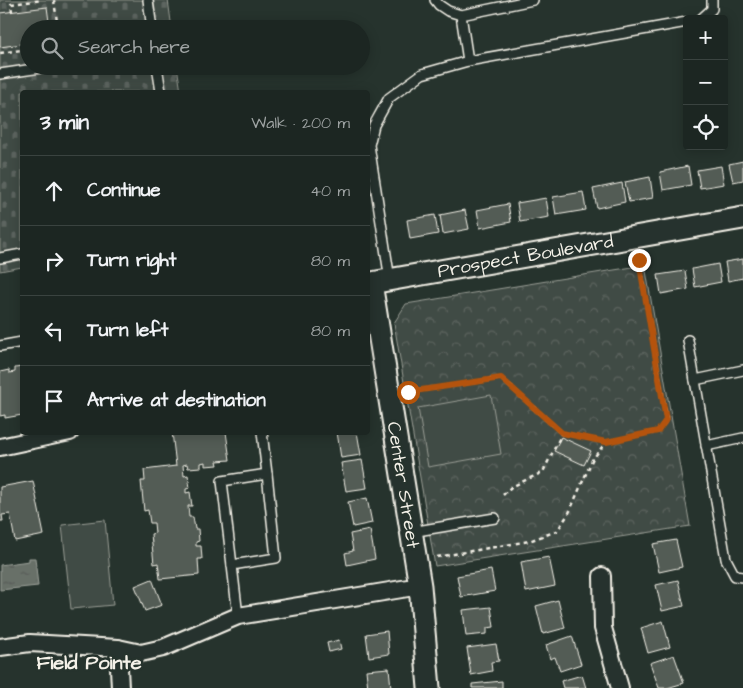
<!DOCTYPE html>
<html lang="en">
<head>
<meta charset="utf-8">
<style>
	:root { --surface:#1c2622; --page:#252e2a; --text:#f1f3f6; --muted:#a0a5a5; --line:#3a4340 }
	body { margin:0; font-family:"Architects Daughter",sans-serif; background:var(--page); color:var(--text) }
	.controls { position:absolute; right:15px; top:15px; display:grid; overflow:hidden; border-radius:5px; box-shadow:0 2px 12px #0003 }
	.controls button { width:45px; height:45px; display:grid; place-items:center; padding:0; border:0; border-bottom:1px solid var(--line); background:var(--surface); color:var(--text); font:25px sans-serif }
	.stop { position:absolute; width:15px; height:15px; margin:-11px; border:4px solid #b45309; border-radius:50%; background:#fff }
	.stop.end { background:#b45309; border-color:#fff; box-shadow:0 1px 5px #0008 }
	.list { margin:0; padding:0; list-style:none }
	h2 { display:flex; justify-content:space-between; align-items:center; height:65px; margin:0; padding:0 20px; font-size:21px }
	h2 small { font-size:16px; font-weight:400; color:var(--muted) }
	.list li { display:grid; grid-template-columns:32px 1fr auto; gap:15px; align-items:center; box-sizing:border-box; height:70px; padding:0 20px; border-top:1px solid var(--line) }
	.list b { display:block; font-size:19px; white-space:nowrap }
	.list em { font-size:16px; font-style:normal; color:var(--muted) }
	.icon { flex:none; width:28px; height:28px; fill:none; stroke:currentColor; stroke-width:2; stroke-linecap:round; stroke-linejoin:round }
	.map { position:relative; flex:none; width:743px; height:688px; overflow:hidden }
	.search { position:absolute; background:var(--surface); box-shadow:0 2px 12px #0003; left:20px; top:20px; width:350px; height:55px; display:flex; align-items:center; gap:12px; box-sizing:border-box; padding:0 18px; border-radius:28px; color:var(--muted); font-size:19px }
	.panel { position:absolute; background:var(--surface); box-shadow:0 2px 12px #0003; left:20px; top:90px; width:350px; height:345px; border-radius:5px }
	.map>svg:first-child { display:block }
	.cemetery { fill:url(#cemetery-stones); stroke:#9a9e96 }
	.park { fill:url(#park-crowns); stroke:#9a9e96 }
	.pitch { fill:#414b45; stroke:#9a9e96 }
	.water { fill:url(#water-ripples); stroke:#9fa39b }
	.building { fill:#525c55; stroke:#f4f1e8 }
	.lines { fill:none; stroke-linecap:round; stroke-linejoin:round }
	.service-casing { stroke:#f4f1e8; stroke-width:12 }
	.minor-casing { stroke:#f4f1e8; stroke-width:20 }
	.tertiary-casing { stroke:#f4f1e8; stroke-width:25 }
	.path { stroke:#f4f1e8; stroke-width:2.5; stroke-dasharray:4 4; stroke-linecap:butt }
	.service { stroke:#26332d; stroke-width:9 }
	.minor { stroke:#26332d; stroke-width:16 }
	.tertiary { stroke:#26332d; stroke-width:21 }
	.route { stroke:#b45309; stroke-width:6 }
	.labels { text-anchor:middle; dominant-baseline:central; stroke-width:5; stroke-linejoin:round; paint-order:stroke }
	.street-label { font-size:19px; fill:#f4f1e8; stroke:#26332d }
	.neighbourhood-label { font-size:20px; font-weight:bold; fill:#f4f1e8; stroke:#26332d }
</style>
</head>
<body>
<div class="map">
<svg width="743" height="688" viewBox="0 0 743 688">
	<defs>
		<pattern id="cemetery-stones" width="16" height="16" patternUnits="userSpaceOnUse" patternTransform="scale(1.25)"><rect width="16" height="16" fill="#414b45"/><path d="M2 7V4a2 2 0 0 1 4 0v3zM10 15v-3a2 2 0 0 1 4 0v3z" fill="#5d6560"/></pattern>
		<pattern id="park-crowns" width="20" height="18" patternUnits="userSpaceOnUse" patternTransform="scale(1.25)"><rect width="20" height="18" fill="#414b45"/><path d="M2 6a3 3 0 1 1 6 0M12 15a3 3 0 1 1 6 0" fill="none" stroke="#5d6560"/></pattern>
		<pattern id="water-ripples" width="26" height="14" patternUnits="userSpaceOnUse" patternTransform="scale(1.25)"><rect width="26" height="14" fill="#676f68"/><path d="M2 4q2-2 4 0t4 0M15 11q2-2 4 0t4 0" fill="none" stroke="#565a55"/></pattern>
	</defs>
	<rect width="100%" height="100%" fill="#26332d"/>
	<filter id="ink" filterUnits="userSpaceOnUse"><feTurbulence type="fractalNoise" baseFrequency=".02" numOctaves="2"/><feDisplacementMap in="SourceGraphic" scale="10" xChannelSelector="R" yChannelSelector="G"/><feConvolveMatrix kernelMatrix="1 2 1 2 8 2 1 2 1" color-interpolation-filters="sRGB"/></filter>
	<g filter="url(#ink)">
		<polygon class="cemetery" points="0,0 168,0 172,29 29,29 29,66 177,66 181,92 22,92 22,267 0,271"/>
		<polygon class="park" points="645,265 690,526 435,566 394,323 406,304"/>
		<g class="pitch">
			<polygon points="491,395 501,454 428,467 418,408"/>
			<polygon points="105,520 113,605 71,609 62,525"/>
		</g>
		<polygon class="water" points="29,558 35,558 38,586 0,590 0,565 29,561"/>
		<g class="building">
			<polygon points="47,7 50,29 29,29 29,43 0,47 0,13"/>
			<polygon points="743,161 743,180 733,182 729,164"/>
			<polygon points="688,166 691,185 663,190 660,172"/>
			<polygon points="721,166 724,184 700,188 697,170"/>
			<polygon points="650,177 653,198 629,202 625,182"/>
			<polygon points="622,183 625,202 597,208 593,189"/>
			<polygon points="583,192 586,210 556,215 553,197"/>
			<polygon points="546,198 549,217 520,222 517,203"/>
			<polygon points="508,204 511,222 480,228 477,210"/>
			<polygon points="465,210 469,229 443,234 440,215"/>
			<polygon points="435,215 438,234 410,239 407,220"/>
			<polygon points="743,259 743,278 728,281 725,262"/>
			<polygon points="718,264 721,282 695,287 692,269"/>
			<polygon points="685,271 688,289 661,294 658,275"/>
			<polygon points="22,367 22,415 5,418 5,415 0,416 0,372 9,370 9,373 15,372 15,368"/>
			<polygon points="172,432 226,432 230,460 217,461 218,465 205,466 205,462 201,463 201,467 188,468 187,464 183,465 184,476 188,475 190,488 186,489 186,493 190,492 192,506 188,506 189,517 193,517 195,529 198,529 199,541 196,542 196,546 201,546 202,559 198,559 199,575 160,579 158,563 154,564 151,534 155,533 154,523 150,523 148,510 144,511 141,481 145,481 144,470 176,466"/>
			<polygon points="337,432 357,432 361,455 341,458"/>
			<polygon points="561,437 591,451 584,465 554,451"/>
			<polygon points="362,460 367,488 346,491 341,463"/>
			<polygon points="33,481 44,535 15,541 10,514 2,515 3,521 0,521 0,487"/>
			<polygon points="367,498 372,523 353,527 348,502"/>
			<polygon points="370,530 375,559 347,565 345,553 353,551 350,534"/>
			<polygon points="676,540 682,567 659,572 653,544"/>
			<polygon points="549,557 555,586 526,592 521,562"/>
			<polygon points="491,570 495,591 461,597 457,576"/>
			<polygon points="152,579 162,605 145,611 135,586"/>
			<polygon points="678,580 684,606 662,611 656,585"/>
			<polygon points="558,600 565,628 543,634 536,606"/>
			<polygon points="491,607 494,627 487,628 487,634 466,636 463,610"/>
			<polygon points="663,621 670,647 648,653 641,628"/>
			<polygon points="387,631 389,654 369,657 366,634"/>
			<polygon points="572,636 581,664 560,671 555,657 550,659 546,645"/>
			<polygon points="339,640 341,649 329,652 327,643"/>
			<polygon points="496,644 499,661 491,662 492,671 471,675 467,648"/>
			<polygon points="674,655 684,683 667,688 659,688 650,663"/>
			<polygon points="389,668 391,688 368,688 366,670"/>
			<polygon points="582,675 586,688 563,688 561,681"/>
			<polygon points="502,681 502,688 472,688 472,684"/>
		</g>
		<g class="lines">
			<g class="service-casing">
				<g id="service">
					<polyline points="148,0 152,29"/>
					<polyline points="435,0 439,5 448,11 461,15 533,0"/>
					<polyline points="701,19 712,9 712,0"/>
					<polyline points="468,61 687,22"/>
					<polyline points="157,66 161,92"/>
					<polyline points="0,74 54,66"/>
					<polyline points="0,258 22,254"/>
					<polyline points="390,280 369,145 374,125 389,98 422,74 468,61 461,15"/>
					<polyline points="688,340 726,559 735,576 743,577"/>
					<polyline points="0,346 22,342"/>
					<polyline points="695,380 743,370"/>
					<polyline points="706,446 743,438"/>
					<polyline points="411,532 495,518"/>
					<polyline points="232,565 276,558 267,474"/>
					<polyline points="238,616 222,481 267,474 262,432"/>
				</g>
			</g>
			<g class="minor-casing">
				<g id="minor">
					<polyline points="0,447 70,432"/>
					<polyline points="602,576 603,628 620,688"/>
					<polyline points="0,647 30,643 118,648 141,653 163,648 238,616 420,586"/>
					<polyline points="118,648 120,688"/>
				</g>
			</g>
			<g class="tertiary-casing">
				<g id="tertiary">
					<path id="s1" d="M 429,688 L 420,586 L 371,283 L 743,218"/>
				</g>
			</g>
			<g class="path">
				<polyline points="54,0 58,29"/>
				<polyline points="12,12 11,4 42,0"/>
				<polyline points="50,27 57,25"/>
				<polyline points="0,53 29,49"/>
				<polyline points="409,392 501,378 562,433 606,442 658,431 667,420 639,260"/>
				<polyline points="503,495 511,487 543,472 562,433"/>
				<polyline points="437,557 529,541 557,531 569,513 592,460 606,442"/>
			</g>
			<use href="#service" class="service"/>
			<use href="#minor" class="minor"/>
			<use href="#tertiary" class="tertiary"/>
		</g>
	</g>
	<g class="lines" filter="url(#ink)">
		<polyline class="route" points="408,392 501,378 562,433 606,442 658,431 666,420 639,260"/>
	</g>
	<g class="labels">
		<g class="street-label">
			<text stroke="none"><textPath href="#s1" startOffset="566">Prospect Boulevard</textPath></text>
			<text transform="translate(403 485) rotate(81)">Center Street</text>
		</g>
		<g class="neighbourhood-label">
			<text x="89" y="663">Field Pointe</text>
		</g>
	</g>
</svg>
<div class="controls">
<button>+</button>
<button>−</button>
<button><svg class="icon" aria-label="locate" viewBox="0 0 24 24"><circle cx="12" cy="12" r="6"/><path d="M12 2v4M12 18v4M2 12h4M18 12h4"/></svg></button>
</div>
<div class="stop" style="left:408px;top:392px"></div>
<div class="stop end" style="left:639px;top:260px"></div>
<div class="search"><svg class="icon" aria-label="search" viewBox="0 0 24 24"><circle cx="10" cy="10" r="6"/><path d="M15 15l6 6"/></svg>Search here</div>
<section class="panel">
<h2>3 min<small>Walk · 200 m</small></h2>
<ul class="list">
<li><svg class="icon" aria-label="ahead" viewBox="0 0 24 24"><path d="M12 20V5M6 11l6-6 6 6"/></svg><div><b>Continue</b></div><em>40 m</em></li>
<li><svg class="icon" aria-label="right" viewBox="0 0 24 24"><path d="M7 20v-9h11M14 6l5 5-5 5"/></svg><div><b>Turn right</b></div><em>80 m</em></li>
<li><svg class="icon" aria-label="left" viewBox="0 0 24 24"><path d="M17 20v-9H6M10 6l-5 5 5 5"/></svg><div><b>Turn left</b></div><em>80 m</em></li>
<li><svg class="icon" aria-label="arrive" viewBox="0 0 24 24"><path d="M6 21V4h12l-3 4 3 4H6"/></svg><div><b>Arrive at destination</b></div></li>
</ul>
</section>
</div>
</body>
</html>
